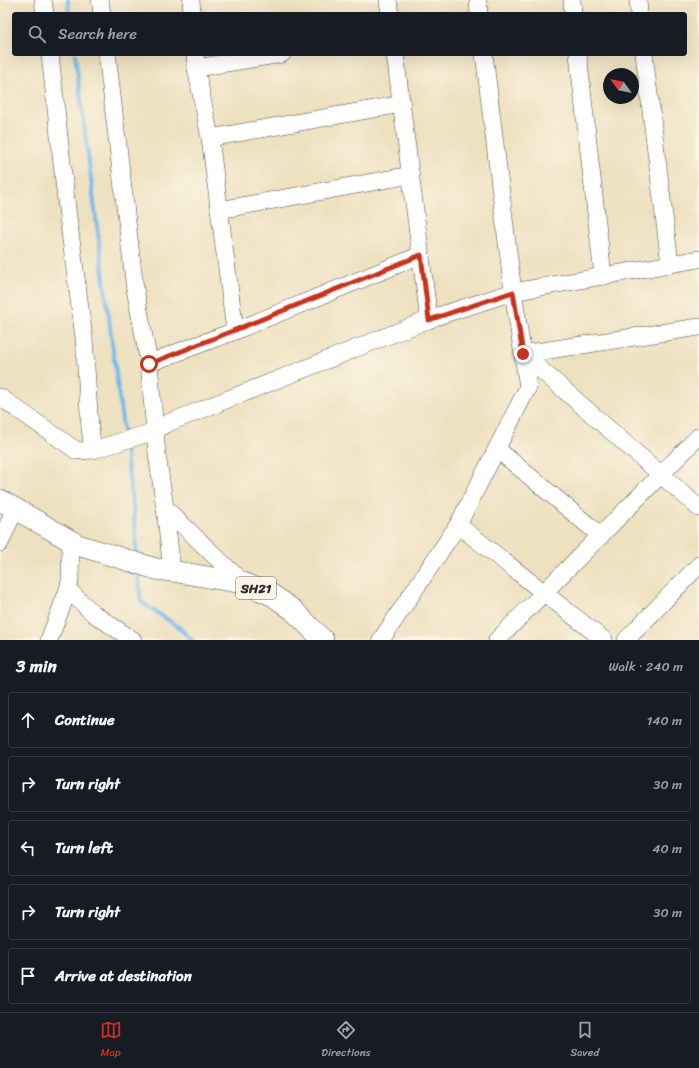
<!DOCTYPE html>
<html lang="en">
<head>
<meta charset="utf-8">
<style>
	:root { --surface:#171b24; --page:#242831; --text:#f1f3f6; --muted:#9ea1a6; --line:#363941; --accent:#c8321e }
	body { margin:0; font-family:Sriracha,sans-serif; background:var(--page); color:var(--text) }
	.compass { position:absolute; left:603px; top:68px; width:36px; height:36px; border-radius:50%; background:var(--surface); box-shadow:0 4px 16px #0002; rotate:303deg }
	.stop { position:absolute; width:12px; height:12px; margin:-9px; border:3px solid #c8321e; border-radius:50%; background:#fff }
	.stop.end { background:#c8321e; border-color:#fff; box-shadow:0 1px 4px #0008 }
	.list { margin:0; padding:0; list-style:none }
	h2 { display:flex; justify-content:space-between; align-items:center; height:52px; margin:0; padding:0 16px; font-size:17px }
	h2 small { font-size:13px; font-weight:400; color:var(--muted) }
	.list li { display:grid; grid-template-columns:26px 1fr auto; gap:12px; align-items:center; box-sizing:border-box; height:56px; margin:0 8px 8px; padding:0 8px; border:1px solid var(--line); border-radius:4px }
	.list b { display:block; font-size:15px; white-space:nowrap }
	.list em { font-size:13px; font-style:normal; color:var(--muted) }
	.icon { flex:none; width:22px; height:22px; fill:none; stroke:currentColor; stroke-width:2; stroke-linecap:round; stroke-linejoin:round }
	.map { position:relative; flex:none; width:699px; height:640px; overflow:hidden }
	.search { position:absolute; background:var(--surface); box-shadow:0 4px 16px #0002; left:12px; right:12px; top:12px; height:44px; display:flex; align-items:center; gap:10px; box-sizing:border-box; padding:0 14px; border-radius:4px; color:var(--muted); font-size:15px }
	.sheet { height:372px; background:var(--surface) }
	nav { display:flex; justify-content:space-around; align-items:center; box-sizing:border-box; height:56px; border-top:1px solid var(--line); background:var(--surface); font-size:11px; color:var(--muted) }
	nav a { display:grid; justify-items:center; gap:2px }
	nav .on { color:var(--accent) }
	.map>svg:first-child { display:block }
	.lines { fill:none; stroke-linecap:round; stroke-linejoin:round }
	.stream { stroke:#74baeb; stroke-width:4 }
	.minor-casing { stroke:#484641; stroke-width:18 }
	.major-casing { stroke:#484641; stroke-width:22 }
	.minor { stroke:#fff; stroke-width:17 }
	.major { stroke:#fff; stroke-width:21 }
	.route { stroke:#c8321e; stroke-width:5 }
	.labels { text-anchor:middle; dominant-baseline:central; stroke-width:3.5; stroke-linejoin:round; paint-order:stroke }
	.shield { fill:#fcf5e5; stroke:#6a6863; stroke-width:1 }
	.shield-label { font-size:13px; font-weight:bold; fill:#2b2b2b }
</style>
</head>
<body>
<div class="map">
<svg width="699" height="640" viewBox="0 0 699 640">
	<rect width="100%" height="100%" fill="#fcf5e5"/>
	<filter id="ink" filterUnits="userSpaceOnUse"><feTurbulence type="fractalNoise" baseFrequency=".025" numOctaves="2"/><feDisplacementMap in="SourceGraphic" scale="8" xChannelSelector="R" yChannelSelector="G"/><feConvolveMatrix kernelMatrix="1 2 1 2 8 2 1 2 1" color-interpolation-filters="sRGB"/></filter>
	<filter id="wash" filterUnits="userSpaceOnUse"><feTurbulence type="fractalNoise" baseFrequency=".012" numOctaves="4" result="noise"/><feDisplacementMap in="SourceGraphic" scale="16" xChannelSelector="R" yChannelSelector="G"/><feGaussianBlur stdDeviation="0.9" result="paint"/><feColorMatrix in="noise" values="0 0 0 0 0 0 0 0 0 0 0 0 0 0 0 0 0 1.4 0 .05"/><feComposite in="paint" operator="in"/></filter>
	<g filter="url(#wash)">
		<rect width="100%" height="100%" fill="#eee1c0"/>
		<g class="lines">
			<g class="stream">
				<polyline points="68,0 69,14"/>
				<polyline points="75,54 124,436"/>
				<polyline points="125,445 134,516 137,558"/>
				<polyline points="138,570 141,602 177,626 192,640"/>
			</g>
		</g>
	</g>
	<g filter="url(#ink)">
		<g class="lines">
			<g class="minor-casing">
				<g id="minor">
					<polyline points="43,0 45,14"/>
					<polyline points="100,0 102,14"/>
					<polyline points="191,0 192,14"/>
					<polyline points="388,0 390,14"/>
					<polyline points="478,0 479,14"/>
					<polyline points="572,0 573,14"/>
					<polyline points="638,0 639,14"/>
					<polyline points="107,54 135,289 149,363 157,454 165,508 172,571"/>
					<polyline points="195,54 196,68 210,138 235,331"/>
					<polyline points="395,54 429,320"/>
					<polyline points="578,54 603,276"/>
					<polyline points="644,54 670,264"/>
					<polyline points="196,68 282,54"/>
					<polyline points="210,138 402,104"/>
					<polyline points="219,210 411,175"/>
					<polyline points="523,354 699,508"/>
					<polyline points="523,354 699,327"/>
					<polyline points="149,363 235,331 421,255"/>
					<polyline points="0,397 77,451 93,450 90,428 84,338 67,209 50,54"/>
					<polyline points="497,449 601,536"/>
					<polyline points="93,450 149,433 168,423 435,317 513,292 484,54"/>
					<polyline points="165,508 243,583"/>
					<polyline points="458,525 604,640"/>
					<polyline points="0,543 15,509"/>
					<polyline points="68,590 94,614 133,640"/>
					<polyline points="49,640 68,590 70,581 71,541"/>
					<polyline points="381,640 458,525 528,387 513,292 699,259"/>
					<polyline points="497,640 699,436"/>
					<polyline points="626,640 699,565"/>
				</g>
			</g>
			<g class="major-casing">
				<polyline id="major" points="0,500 78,545 156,569 172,571 243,583 272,595 293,610 323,640"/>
			</g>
			<use href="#minor" class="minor"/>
			<use href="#major" class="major"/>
		</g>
	</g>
	<g class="lines" filter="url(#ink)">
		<polyline class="route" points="149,364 235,330 421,255 429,320 513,292 523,354"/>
	</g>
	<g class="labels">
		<rect class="shield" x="236" y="577" width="40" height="22" rx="3"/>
		<g class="shield-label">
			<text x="256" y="588">SH21</text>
		</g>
	</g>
</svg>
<svg class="compass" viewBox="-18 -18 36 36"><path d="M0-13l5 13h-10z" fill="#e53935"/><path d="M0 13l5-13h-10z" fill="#9ea1a6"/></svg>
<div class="stop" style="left:149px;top:364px"></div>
<div class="stop end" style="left:523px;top:354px"></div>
<div class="search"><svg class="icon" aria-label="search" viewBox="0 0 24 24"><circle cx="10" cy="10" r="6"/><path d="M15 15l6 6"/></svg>Search here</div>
</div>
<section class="sheet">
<h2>3 min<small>Walk · 240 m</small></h2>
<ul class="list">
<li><svg class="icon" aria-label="ahead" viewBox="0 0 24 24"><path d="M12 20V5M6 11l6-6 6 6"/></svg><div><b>Continue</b></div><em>140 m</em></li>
<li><svg class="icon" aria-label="right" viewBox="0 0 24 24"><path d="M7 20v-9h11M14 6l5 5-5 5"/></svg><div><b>Turn right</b></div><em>30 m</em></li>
<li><svg class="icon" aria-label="left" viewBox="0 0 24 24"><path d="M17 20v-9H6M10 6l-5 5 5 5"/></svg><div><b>Turn left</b></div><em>40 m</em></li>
<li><svg class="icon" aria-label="right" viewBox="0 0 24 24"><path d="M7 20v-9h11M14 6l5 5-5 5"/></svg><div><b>Turn right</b></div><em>30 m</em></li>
<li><svg class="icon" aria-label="arrive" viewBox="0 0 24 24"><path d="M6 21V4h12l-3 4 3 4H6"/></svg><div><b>Arrive at destination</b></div></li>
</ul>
</section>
<nav>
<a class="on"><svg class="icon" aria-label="map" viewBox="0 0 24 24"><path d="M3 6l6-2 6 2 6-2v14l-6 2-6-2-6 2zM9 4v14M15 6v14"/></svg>Map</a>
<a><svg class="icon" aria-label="directions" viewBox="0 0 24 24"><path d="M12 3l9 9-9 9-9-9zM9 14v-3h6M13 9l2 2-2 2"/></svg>Directions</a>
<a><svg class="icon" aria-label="saved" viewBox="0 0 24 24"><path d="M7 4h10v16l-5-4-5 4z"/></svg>Saved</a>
</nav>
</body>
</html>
